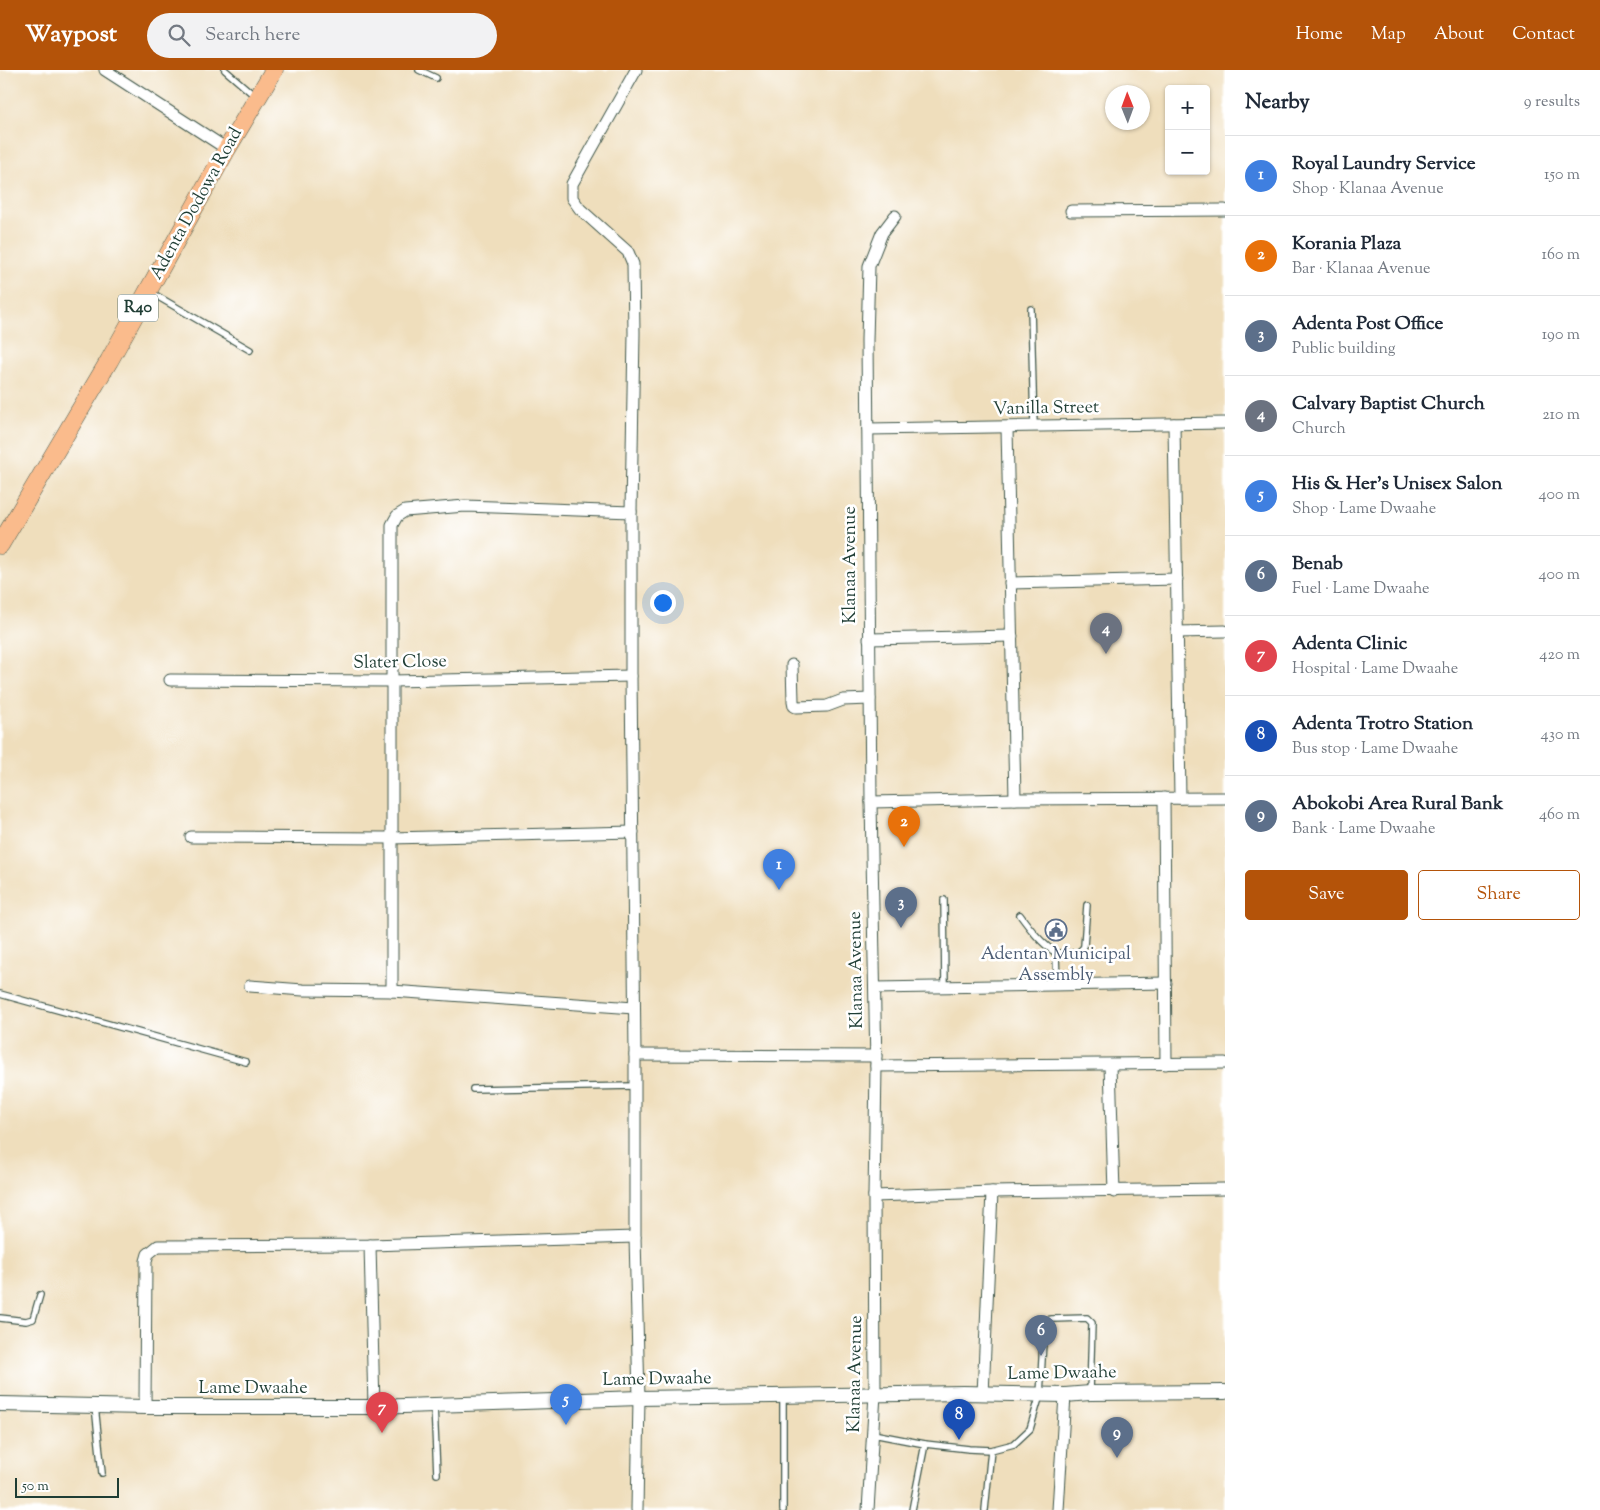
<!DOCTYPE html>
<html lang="en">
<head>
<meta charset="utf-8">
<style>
	:root { --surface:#fff; --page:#f2f2f3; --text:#1f2937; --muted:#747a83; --line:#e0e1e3; --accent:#b45309 }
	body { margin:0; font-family:"Sorts Mill Goudy",serif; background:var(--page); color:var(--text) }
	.controls { position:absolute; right:15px; top:15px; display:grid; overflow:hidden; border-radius:5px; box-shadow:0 1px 4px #0004 }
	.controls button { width:45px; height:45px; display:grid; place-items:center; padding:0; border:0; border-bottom:1px solid var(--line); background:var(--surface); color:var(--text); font:25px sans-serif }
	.compass { position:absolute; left:1105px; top:15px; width:45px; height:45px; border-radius:50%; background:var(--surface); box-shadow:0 1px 4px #0004; rotate:359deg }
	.scale { position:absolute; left:15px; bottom:12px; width:104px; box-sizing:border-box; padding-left:5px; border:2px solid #1f3d34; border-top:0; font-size:14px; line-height:18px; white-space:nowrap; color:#1f3d34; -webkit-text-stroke:4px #fff; paint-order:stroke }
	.you { position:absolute; left:662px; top:532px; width:18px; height:18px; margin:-12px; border:4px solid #fff; border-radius:50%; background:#1a73e8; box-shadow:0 0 0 8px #1a73e833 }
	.badge { display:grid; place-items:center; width:32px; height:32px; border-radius:50%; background:var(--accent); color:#fff; font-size:16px; font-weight:700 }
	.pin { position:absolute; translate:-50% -41px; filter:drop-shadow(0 1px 2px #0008) }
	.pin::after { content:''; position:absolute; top:26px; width:18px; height:15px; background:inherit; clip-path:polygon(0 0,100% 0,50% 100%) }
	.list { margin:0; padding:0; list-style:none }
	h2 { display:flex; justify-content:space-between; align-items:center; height:65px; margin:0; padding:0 20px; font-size:21px }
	h2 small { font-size:16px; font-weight:400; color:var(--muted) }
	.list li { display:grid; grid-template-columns:32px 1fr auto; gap:15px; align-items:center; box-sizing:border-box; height:80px; padding:0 20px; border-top:1px solid var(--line) }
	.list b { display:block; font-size:19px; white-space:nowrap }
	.list p { margin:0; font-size:16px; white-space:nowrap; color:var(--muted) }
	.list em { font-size:16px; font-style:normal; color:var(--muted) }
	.actions { display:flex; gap:10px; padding:15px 20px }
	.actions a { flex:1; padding:11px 0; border:1px solid var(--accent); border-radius:5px; text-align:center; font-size:18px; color:var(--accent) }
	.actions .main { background:var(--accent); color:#fff }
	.icon { flex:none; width:28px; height:28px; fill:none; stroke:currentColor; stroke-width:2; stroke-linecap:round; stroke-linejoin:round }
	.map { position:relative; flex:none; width:1225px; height:1440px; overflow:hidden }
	header { display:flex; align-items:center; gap:30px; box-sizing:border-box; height:70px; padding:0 25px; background:var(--accent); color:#fff }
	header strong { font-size:24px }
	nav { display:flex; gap:28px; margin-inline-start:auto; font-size:18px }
	.search { width:350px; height:45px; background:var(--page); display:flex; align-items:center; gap:12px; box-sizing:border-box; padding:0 18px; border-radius:28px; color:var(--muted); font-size:19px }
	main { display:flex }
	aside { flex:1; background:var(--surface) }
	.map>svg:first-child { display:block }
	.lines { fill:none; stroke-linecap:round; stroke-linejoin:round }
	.service-casing { stroke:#3e5548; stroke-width:8 }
	.minor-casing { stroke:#3e5548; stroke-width:13 }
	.tertiary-casing { stroke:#3e5548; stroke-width:16 }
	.primary-casing { stroke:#3e5548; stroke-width:19 }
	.service { stroke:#fff; stroke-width:5.5 }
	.minor { stroke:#fff; stroke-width:11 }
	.tertiary { stroke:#fff; stroke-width:14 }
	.primary { stroke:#fabb8c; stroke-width:18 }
	.labels { text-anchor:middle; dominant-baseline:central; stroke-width:5; stroke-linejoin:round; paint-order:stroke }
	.shield { fill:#fff; stroke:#627771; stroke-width:1 }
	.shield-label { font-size:16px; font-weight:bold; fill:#1f3d34 }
	.street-label { font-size:18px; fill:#1f3d34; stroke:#fff }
	.service-label { font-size:18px; fill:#4e5e75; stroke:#fff }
</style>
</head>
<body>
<header>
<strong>Waypost</strong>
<div class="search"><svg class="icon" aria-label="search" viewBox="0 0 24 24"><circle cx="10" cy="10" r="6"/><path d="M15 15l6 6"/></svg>Search here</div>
<nav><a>Home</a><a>Map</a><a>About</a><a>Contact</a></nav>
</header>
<main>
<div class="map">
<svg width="1225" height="1440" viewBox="0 0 1225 1440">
	<rect width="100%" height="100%" fill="#fff"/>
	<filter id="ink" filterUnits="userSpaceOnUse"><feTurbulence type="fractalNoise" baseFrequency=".02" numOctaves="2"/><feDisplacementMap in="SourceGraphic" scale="10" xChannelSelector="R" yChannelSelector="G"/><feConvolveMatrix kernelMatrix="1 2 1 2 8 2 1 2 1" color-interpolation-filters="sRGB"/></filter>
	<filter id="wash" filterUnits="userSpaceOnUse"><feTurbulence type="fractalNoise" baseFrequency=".0096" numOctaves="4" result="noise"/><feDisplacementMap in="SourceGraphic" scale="20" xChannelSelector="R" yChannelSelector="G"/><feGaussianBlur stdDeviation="1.12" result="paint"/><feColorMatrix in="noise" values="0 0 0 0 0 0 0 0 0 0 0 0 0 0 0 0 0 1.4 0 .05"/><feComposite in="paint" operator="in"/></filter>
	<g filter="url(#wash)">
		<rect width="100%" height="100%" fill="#efdebc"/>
	</g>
	<g filter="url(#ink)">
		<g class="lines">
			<g class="service-casing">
				<g id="service">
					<polyline points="225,0 256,27"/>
					<polyline points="419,0 436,8"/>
					<polyline points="150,222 250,280"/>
					<polyline points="1031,239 1034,357"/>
					<polyline points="944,830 945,917"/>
					<path d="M 1020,845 C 1031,860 1041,873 1056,883 L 1057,915"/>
					<path d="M 1056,883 C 1066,883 1080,886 1084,876 L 1087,835"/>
					<polyline points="0,924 246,992"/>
					<polyline points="473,1019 635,1016"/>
					<polyline points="0,1248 26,1251 33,1249 40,1225"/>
					<polyline points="434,1335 437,1404"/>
					<polyline points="95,1336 102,1403"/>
					<polyline points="873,1364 925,1374 969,1379 991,1380 1014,1374 1030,1359 1040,1325 1044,1254 1047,1250 1052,1249 1087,1248 1092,1253 1090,1323"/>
					<polyline points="783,1440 783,1327"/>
					<polyline points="912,1440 925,1374"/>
					<polyline points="985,1440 991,1380"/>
				</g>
			</g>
			<g class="minor-casing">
				<g id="minor">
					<polyline points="105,0 227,79"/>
					<polyline points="636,0 572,114 572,128 580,139 628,182 633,194 634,263 631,442 631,606 635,985 635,1167 639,1328 637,1440"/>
					<polyline points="1071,141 1225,140"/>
					<polyline points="1174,354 1180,728"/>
					<polyline points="1007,358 1015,729"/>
					<polyline points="868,359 1225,353"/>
					<polyline points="1010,513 1177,509"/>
					<polyline points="1177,562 1225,561"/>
					<polyline points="869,569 1012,566"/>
					<polyline points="792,595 793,631 794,636 796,637 827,636 843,630 870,629"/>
					<polyline points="170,610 391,611 631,606"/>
					<polyline points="1164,728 1166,994"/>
					<polyline points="871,732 1015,729 1225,728"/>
					<polyline points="191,767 391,768 633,762"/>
					<polyline points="250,916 303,920 392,921 634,938"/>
					<polyline points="875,918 1166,913"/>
					<polyline points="392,921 392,455 397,446 405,441 465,436 631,442"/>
					<polyline points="635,985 876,986"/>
					<polyline points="1110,995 1114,1122"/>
					<polyline points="876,996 1225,993"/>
					<polyline points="874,1126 992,1122 1225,1119"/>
					<polyline points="370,1175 374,1337"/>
					<polyline points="983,1324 992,1122"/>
					<polyline points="145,1337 146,1191 148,1184 158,1176 370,1175 635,1167"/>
					<polyline points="868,1440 875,1324 874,1126 876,996 871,732 867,270 869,196 882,163 895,146"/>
					<polyline points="1058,1440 1065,1325"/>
				</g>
			</g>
			<g class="tertiary-casing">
				<polyline id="tertiary" points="0,1334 145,1337 374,1337 639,1328 963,1323 1065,1325 1090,1323 1225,1322"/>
			</g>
			<g class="primary-casing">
				<polyline id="primary" points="0,475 109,291 227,79 274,0"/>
			</g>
			<use href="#service" class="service"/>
			<use href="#minor" class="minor"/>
			<use href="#tertiary" class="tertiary"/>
			<use href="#primary" class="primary"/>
		</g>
	</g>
	<defs>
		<g id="civic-ring" transform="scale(1.125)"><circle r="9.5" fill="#fff" stroke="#5c6f8a" stroke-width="1.5"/><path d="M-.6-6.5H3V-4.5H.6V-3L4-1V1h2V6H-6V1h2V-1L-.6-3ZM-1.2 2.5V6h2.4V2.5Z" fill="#5c6f8a"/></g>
	</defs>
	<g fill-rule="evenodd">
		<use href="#civic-ring" x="1056" y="860"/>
	</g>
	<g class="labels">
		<rect class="shield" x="118" y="224.5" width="40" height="27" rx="4"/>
		<g class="shield-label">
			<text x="138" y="238">R40</text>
		</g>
		<g class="street-label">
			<text transform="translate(197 134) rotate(-61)">Adenta Dodowa Road</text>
			<text transform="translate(1046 339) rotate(-1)">Vanilla Street</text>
			<text transform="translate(851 495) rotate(-90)">Klanaa Avenue</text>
			<text transform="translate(400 593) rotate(-1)">Slater Close</text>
			<text transform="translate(857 900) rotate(-91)">Klanaa Avenue</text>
			<text transform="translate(856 1304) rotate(-89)">Klanaa Avenue</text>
			<text transform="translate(1062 1304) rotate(-1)">Lame Dwaahe</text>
			<text transform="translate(657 1310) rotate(-1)">Lame Dwaahe</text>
			<text x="253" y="1319">Lame Dwaahe</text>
		</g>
		<g class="service-label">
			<text x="1056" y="885">Adentan Municipal<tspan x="1056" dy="21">Assembly</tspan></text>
		</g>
	</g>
</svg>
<div class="controls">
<button>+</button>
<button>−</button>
</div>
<svg class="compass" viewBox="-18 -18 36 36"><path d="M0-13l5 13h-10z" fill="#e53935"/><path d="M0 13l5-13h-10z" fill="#747a83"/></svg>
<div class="scale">50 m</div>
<div class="you"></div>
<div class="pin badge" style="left:779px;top:820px;background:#3f7fe0">1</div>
<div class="pin badge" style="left:904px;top:777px;background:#e8710a">2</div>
<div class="pin badge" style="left:901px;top:858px;background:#5c6f8a">3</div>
<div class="pin badge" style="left:1106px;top:584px;background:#6b7280">4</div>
<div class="pin badge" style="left:566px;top:1355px;background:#3f7fe0">5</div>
<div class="pin badge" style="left:1041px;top:1286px;background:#5c6f8a">6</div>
<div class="pin badge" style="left:382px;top:1363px;background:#e0444e">7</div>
<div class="pin badge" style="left:959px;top:1370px;background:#1a4fb4">8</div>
<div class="pin badge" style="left:1117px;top:1388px;background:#5c6f8a">9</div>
</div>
<aside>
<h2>Nearby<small>9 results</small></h2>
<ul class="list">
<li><span class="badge" style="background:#3f7fe0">1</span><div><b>Royal Laundry Service</b><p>Shop · Klanaa Avenue</p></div><em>150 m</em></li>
<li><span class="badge" style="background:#e8710a">2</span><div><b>Korania Plaza</b><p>Bar · Klanaa Avenue</p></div><em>160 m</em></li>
<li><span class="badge" style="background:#5c6f8a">3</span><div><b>Adenta Post Office</b><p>Public building</p></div><em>190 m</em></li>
<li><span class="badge" style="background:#6b7280">4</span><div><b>Calvary Baptist Church</b><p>Church</p></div><em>210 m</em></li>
<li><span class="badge" style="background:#3f7fe0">5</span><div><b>His &amp; Her’s Unisex Salon</b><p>Shop · Lame Dwaahe</p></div><em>400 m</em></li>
<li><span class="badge" style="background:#5c6f8a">6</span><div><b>Benab</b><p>Fuel · Lame Dwaahe</p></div><em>400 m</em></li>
<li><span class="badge" style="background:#e0444e">7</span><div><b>Adenta Clinic</b><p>Hospital · Lame Dwaahe</p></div><em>420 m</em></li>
<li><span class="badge" style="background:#1a4fb4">8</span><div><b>Adenta Trotro Station</b><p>Bus stop · Lame Dwaahe</p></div><em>430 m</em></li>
<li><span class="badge" style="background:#5c6f8a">9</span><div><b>Abokobi Area Rural Bank</b><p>Bank · Lame Dwaahe</p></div><em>460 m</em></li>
</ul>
<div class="actions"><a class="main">Save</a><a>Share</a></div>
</aside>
</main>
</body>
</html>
